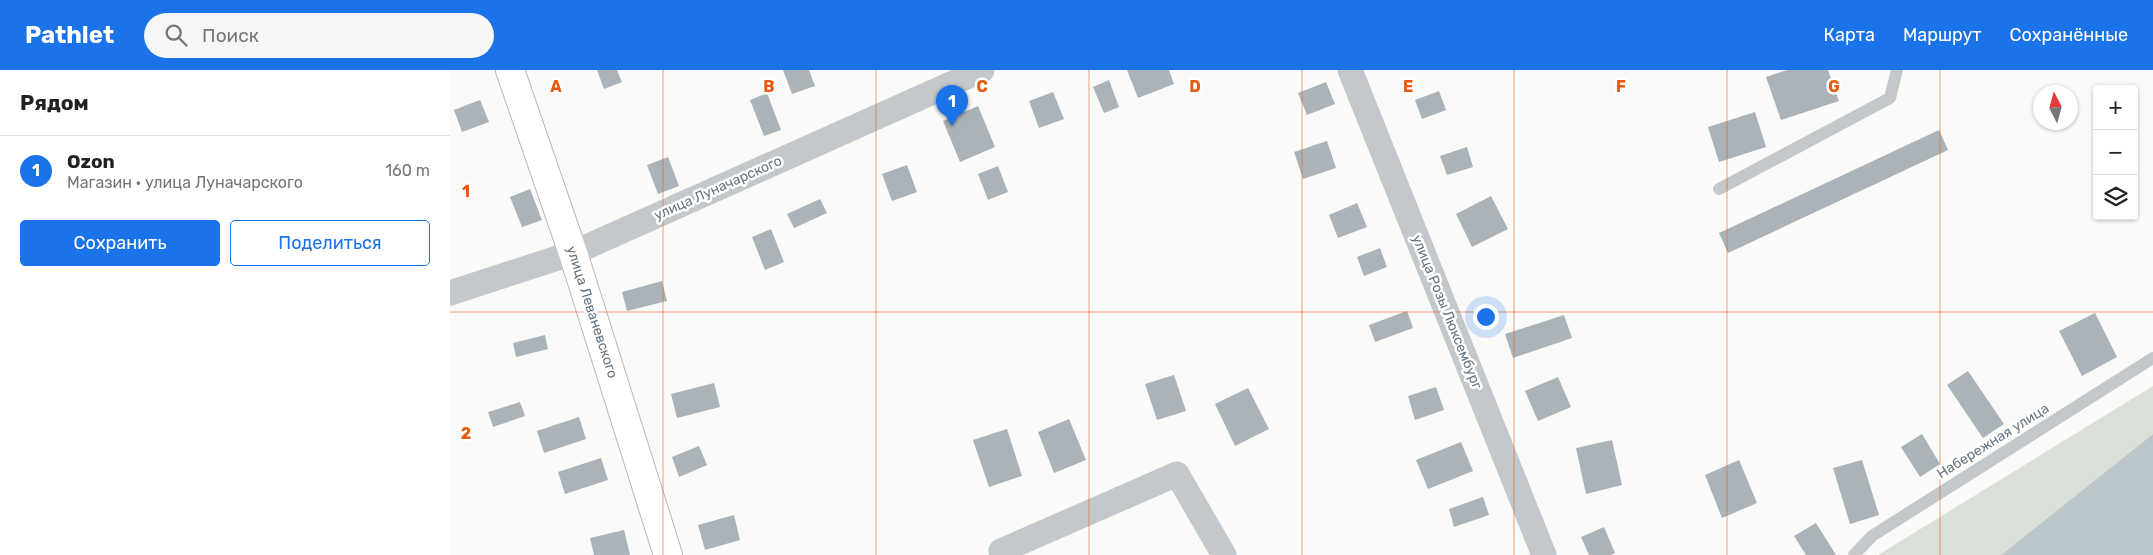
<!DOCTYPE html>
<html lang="ru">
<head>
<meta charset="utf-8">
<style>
	:root { --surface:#fff; --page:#f6f6f6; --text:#222; --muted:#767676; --line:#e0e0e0; --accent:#1a73e8 }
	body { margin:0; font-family:Rubik,sans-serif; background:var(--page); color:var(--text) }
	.controls { position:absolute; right:15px; top:15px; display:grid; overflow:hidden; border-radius:5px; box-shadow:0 1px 4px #0004 }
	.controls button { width:45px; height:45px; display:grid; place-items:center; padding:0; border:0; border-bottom:1px solid var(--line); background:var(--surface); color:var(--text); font:25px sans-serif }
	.compass { position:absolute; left:1583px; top:15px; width:45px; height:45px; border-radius:50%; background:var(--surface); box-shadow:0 1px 4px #0004; rotate:354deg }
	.you { position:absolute; left:1035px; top:246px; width:18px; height:18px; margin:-12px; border:4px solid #fff; border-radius:50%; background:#1a73e8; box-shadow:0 0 0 8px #1a73e833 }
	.badge { display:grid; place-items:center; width:32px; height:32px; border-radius:50%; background:var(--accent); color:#fff; font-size:16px; font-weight:700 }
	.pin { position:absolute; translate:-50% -41px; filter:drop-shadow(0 1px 2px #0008) }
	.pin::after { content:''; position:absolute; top:26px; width:18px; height:15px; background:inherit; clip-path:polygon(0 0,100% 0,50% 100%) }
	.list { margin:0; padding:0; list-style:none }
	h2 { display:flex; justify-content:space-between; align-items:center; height:65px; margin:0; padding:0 20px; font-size:21px }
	h2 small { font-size:16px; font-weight:400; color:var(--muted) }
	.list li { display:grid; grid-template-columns:32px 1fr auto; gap:15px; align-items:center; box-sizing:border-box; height:70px; padding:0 20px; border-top:1px solid var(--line) }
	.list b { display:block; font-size:19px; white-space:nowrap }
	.list p { margin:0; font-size:16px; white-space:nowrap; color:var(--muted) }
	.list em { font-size:16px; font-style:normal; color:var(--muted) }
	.actions { display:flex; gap:10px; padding:15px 20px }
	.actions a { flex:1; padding:11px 0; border:1px solid var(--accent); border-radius:5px; text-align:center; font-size:18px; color:var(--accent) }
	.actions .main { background:var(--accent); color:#fff }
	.icon { flex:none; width:28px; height:28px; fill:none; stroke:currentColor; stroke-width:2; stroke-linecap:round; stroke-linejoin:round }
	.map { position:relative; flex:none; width:1703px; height:485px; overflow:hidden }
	header { display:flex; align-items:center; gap:30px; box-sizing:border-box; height:70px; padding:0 25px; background:var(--accent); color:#fff }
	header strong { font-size:24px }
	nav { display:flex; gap:28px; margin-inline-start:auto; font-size:18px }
	.search { width:350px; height:45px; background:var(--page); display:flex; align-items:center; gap:12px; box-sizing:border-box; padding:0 18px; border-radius:28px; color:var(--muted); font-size:19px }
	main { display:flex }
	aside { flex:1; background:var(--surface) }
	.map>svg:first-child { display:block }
	.green { fill:#dadfd7 }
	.water { fill:#bbc7cb }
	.building { fill:#aab3b9 }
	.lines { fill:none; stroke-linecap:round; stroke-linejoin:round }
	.secondary-casing { stroke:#b3babf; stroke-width:30 }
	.lane { stroke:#c3c8cc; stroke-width:12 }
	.street { stroke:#c3c8cc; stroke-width:25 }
	.secondary { stroke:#fff; stroke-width:28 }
	.grid { fill:none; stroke:#e8590c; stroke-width:1; stroke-opacity:0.55 }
	.labels { text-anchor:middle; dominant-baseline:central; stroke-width:5; stroke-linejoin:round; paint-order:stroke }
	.street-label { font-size:14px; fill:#657683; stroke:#fff }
	.grid-label { font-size:16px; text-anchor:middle; font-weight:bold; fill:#e8590c; stroke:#fff; stroke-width:5; stroke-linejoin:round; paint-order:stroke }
</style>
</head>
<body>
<header>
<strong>Pathlet</strong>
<div class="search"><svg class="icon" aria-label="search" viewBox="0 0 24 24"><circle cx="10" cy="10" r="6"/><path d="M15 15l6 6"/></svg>Поиск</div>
<nav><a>Карта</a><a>Маршрут</a><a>Сохранённые</a></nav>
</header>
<main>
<aside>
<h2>Рядом<small></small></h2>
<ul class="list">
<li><span class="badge">1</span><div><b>Ozon</b><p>Магазин · улица Луначарского</p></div><em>160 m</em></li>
</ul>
<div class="actions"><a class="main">Сохранить</a><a>Поделиться</a></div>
</aside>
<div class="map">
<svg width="1703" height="485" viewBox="0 0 1703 485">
	<rect width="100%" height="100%" fill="#fafaf8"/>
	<polygon class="green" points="1703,316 1703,364 1551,485 1428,485"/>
	<polygon class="water" points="1703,364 1703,485 1551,485"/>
	<g class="building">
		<polygon points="147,0 167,0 172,12 154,19"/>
		<polygon points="333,0 359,0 365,16 342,24"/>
		<polygon points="677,0 719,0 724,14 688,28"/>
		<polygon points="1337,0 1378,0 1389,31 1331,50 1316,7"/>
		<polygon points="659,10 669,37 654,43 643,17"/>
		<polygon points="876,12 885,34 857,45 848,23"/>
		<polygon points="989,21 996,40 972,49 965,30"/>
		<polygon points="603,22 614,49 589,58 579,31"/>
		<polygon points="317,23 331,60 314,66 300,30"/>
		<polygon points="30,30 39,52 12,62 4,40"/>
		<polygon points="528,36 545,77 510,92 493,51"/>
		<polygon points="1305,42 1316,77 1269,92 1258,57"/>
		<polygon points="1489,60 1498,80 1278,183 1269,163"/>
		<polygon points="877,71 886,98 853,109 844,82"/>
		<polygon points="1017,77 1023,97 997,105 990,86"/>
		<polygon points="218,87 229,116 208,124 197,95"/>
		<polygon points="457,95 467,122 442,131 432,104"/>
		<polygon points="548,96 558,122 538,130 528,104"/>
		<polygon points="80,119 92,150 72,157 60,127"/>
		<polygon points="1041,126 1058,159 1022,177 1006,144"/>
		<polygon points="370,129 377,143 344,158 337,144"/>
		<polygon points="907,133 917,157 888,168 879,145"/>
		<polygon points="321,159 334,192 315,200 302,167"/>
		<polygon points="930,178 937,197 914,206 907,187"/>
		<polygon points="212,211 217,231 177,241 172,222"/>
		<polygon points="957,241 963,258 925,272 919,255"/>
		<polygon points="1645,243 1667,287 1632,306 1609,261"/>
		<polygon points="1114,245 1122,268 1063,288 1055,264"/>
		<polygon points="95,265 98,279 66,287 63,273"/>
		<polygon points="1518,301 1554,354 1533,368 1497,315"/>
		<polygon points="724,305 736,341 707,350 695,314"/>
		<polygon points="1108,307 1121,337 1088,351 1075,321"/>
		<polygon points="264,313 270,337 227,348 221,324"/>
		<polygon points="986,317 994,340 965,350 958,326"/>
		<polygon points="798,318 819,359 785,376 765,334"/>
		<polygon points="70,332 75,346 43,357 38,342"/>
		<polygon points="129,347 136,369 94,383 87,361"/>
		<polygon points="619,349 636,390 604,403 588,362"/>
		<polygon points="557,359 572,406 539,417 523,370"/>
		<polygon points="1472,364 1490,394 1470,407 1451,377"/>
		<polygon points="1162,370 1172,415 1136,424 1126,378"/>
		<polygon points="1011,372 1023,401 978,419 966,390"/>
		<polygon points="249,376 257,395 229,407 222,387"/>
		<polygon points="151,388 158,410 115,424 108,402"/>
		<polygon points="1289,390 1307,433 1272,448 1255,405"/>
		<polygon points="1412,390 1429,445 1400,454 1383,398"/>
		<polygon points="1033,427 1039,445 1004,457 999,439"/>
		<polygon points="284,445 290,470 255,480 248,455"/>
		<polygon points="1366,453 1386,485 1356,485 1344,466"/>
		<polygon points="1154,457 1165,483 1161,485 1139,485 1131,467"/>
		<polygon points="174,460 180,485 144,485 140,468"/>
	</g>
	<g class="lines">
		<g class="secondary-casing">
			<polyline id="secondary" points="60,0 123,183 218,485"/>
		</g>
		<g class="lane">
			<polyline points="1269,119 1440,28 1447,0"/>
			<polyline points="1404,485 1422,466 1703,288"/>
		</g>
		<g class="street">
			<polyline points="900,0 1094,485"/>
			<polyline points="0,223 123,183 532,0"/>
			<polyline points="551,481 727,404 774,485"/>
		</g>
		<use href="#secondary" class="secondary"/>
	</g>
	<path class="grid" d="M 213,0 L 213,485M 426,0 L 426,485M 639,0 L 639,485M 852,0 L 852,485M 1064,0 L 1064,485M 1277,0 L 1277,485M 1490,0 L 1490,485M 0,242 L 1703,242"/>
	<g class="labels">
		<g class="street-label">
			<text transform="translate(268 118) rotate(-24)">улица Луначарского</text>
			<text transform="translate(142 242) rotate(72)">улица Леваневского</text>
			<text transform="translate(997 242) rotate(68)">улица Розы Люксембург</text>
			<text transform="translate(1543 371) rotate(-32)">Набережная улица</text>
		</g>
	</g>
	<g class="grid-label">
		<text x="106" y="22">A</text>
		<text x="319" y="22">B</text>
		<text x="532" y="22">C</text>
		<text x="745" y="22">D</text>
		<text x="958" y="22">E</text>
		<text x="1171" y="22">F</text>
		<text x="1384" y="22">G</text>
		<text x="16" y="127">1</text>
		<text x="16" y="369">2</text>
	</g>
</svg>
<div class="controls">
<button>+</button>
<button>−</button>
<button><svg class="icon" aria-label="layers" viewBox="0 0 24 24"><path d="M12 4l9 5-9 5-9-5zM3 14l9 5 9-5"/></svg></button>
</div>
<svg class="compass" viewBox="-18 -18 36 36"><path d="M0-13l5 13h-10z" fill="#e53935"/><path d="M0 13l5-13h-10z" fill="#767676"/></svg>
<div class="you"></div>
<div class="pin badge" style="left:502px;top:56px">1</div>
</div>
</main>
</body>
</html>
